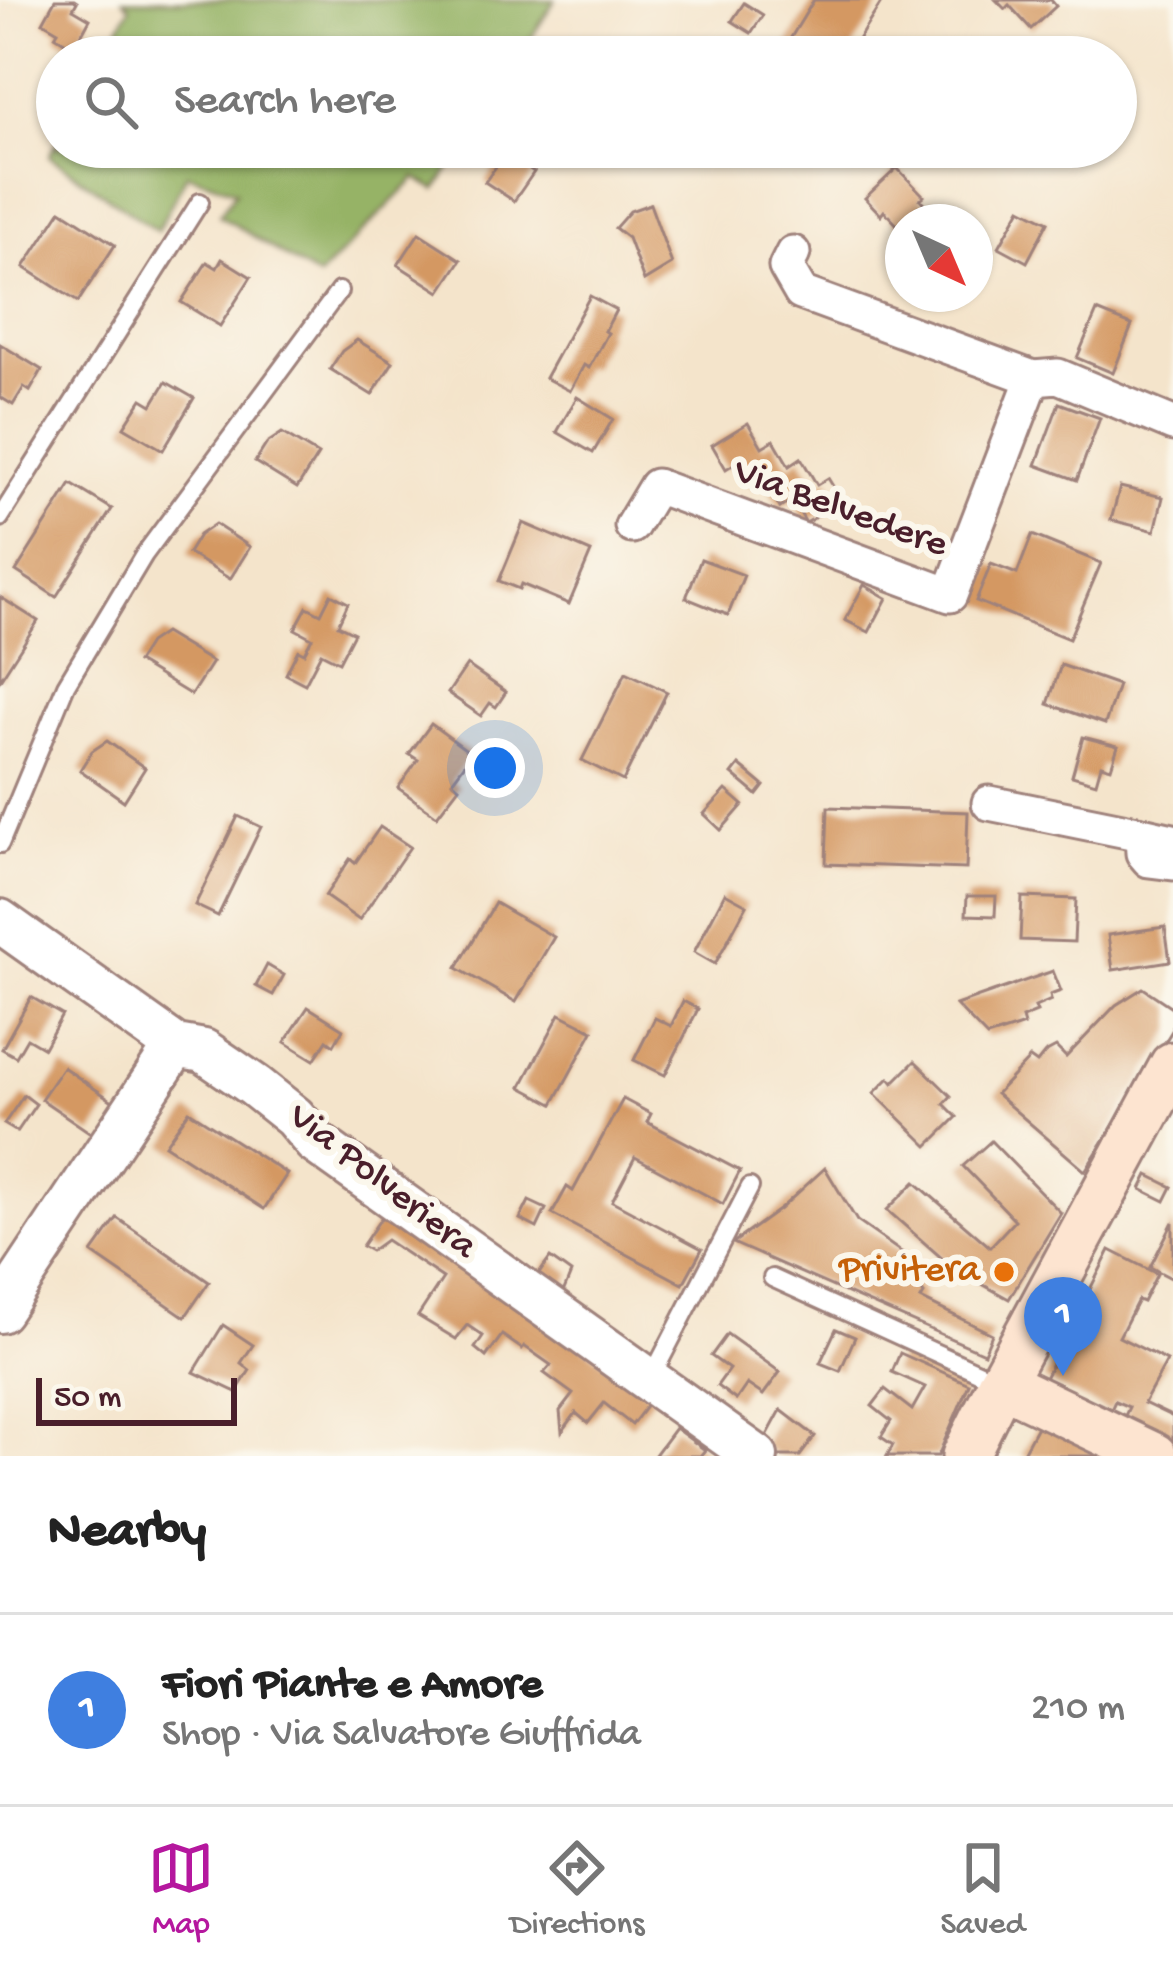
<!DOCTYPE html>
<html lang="en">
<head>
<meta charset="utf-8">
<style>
	:root { --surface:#fff; --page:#f2f2f2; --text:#222; --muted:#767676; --line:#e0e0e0; --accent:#b5179e }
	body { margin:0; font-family:"Gochi Hand",sans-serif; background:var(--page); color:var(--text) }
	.compass { position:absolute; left:885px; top:204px; width:108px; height:108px; border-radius:50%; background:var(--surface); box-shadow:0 3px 9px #0004; rotate:136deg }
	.scale { position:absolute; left:36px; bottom:30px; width:201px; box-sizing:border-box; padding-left:12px; border:6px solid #4a1f2b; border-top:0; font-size:33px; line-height:42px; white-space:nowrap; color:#4a1f2b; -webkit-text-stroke:9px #fbf7ec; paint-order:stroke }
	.you { position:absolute; left:495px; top:768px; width:42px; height:42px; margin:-30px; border:9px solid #fff; border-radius:50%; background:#1a73e8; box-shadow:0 0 0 18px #1a73e833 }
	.badge { display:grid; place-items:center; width:78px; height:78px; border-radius:50%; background:var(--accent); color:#fff; font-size:39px; font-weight:700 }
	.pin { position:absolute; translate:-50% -99px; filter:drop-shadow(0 3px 6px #0008) }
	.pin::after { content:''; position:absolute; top:63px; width:42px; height:36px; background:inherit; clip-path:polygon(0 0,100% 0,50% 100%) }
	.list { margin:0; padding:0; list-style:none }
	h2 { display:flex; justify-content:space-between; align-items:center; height:156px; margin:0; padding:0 48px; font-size:51px }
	h2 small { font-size:39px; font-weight:400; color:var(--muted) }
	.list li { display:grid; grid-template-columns:78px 1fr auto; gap:36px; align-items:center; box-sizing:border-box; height:192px; padding:0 48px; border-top:3px solid var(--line) }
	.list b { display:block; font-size:45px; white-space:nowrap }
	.list p { margin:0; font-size:39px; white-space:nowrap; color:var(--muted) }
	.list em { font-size:39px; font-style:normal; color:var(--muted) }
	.icon { flex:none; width:66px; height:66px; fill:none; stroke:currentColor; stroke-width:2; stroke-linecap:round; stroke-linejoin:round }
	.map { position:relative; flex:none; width:1173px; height:1456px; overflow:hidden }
	.search { position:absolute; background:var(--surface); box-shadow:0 3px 9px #0004; left:36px; right:36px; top:36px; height:132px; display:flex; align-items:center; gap:30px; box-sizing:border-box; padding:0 42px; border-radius:66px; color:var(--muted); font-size:45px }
	.sheet { height:348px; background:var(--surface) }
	nav { display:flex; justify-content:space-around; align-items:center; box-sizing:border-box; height:168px; border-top:3px solid var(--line); background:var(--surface); font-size:33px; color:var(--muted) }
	nav a { display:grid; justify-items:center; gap:6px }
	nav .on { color:var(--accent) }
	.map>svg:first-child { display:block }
	.forest { fill:#96b366; stroke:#706948; stroke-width:3 }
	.building { fill:#d49862 }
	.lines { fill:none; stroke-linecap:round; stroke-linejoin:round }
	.service-casing { stroke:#9f827b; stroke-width:22 }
	.minor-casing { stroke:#9f827b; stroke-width:39 }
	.tertiary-casing { stroke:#9f827b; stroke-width:48 }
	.secondary-casing { stroke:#9f827b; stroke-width:51 }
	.service { stroke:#fff; stroke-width:16 }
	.minor { stroke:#fff; stroke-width:33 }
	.tertiary { stroke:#fff; stroke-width:42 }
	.secondary { stroke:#fde4d0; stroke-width:45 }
	.food-dot { fill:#e8710a; stroke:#fbf7ec; stroke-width:4.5 }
	.labels { text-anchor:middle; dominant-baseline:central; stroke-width:12; stroke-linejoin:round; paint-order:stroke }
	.street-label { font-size:39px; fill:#4a1f2b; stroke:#fbf7ec }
	.food-label { font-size:39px; fill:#c56008; stroke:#fbf7ec; text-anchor:end }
</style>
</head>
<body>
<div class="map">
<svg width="1173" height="1456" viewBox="0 0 1173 1456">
	<rect width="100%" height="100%" fill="#fbf7ec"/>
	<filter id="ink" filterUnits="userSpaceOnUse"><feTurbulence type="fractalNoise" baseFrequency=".00833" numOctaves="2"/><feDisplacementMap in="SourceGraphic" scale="24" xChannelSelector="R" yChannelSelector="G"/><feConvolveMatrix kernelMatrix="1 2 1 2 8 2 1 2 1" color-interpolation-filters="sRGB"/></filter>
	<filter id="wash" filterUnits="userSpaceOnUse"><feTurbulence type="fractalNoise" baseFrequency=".004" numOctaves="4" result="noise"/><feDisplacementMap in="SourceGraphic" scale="48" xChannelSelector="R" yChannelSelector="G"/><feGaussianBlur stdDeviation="2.7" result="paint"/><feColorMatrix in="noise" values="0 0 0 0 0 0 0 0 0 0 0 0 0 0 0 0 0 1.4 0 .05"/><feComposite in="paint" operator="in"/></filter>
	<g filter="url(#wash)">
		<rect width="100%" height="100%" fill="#f4e4cb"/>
		<g class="forest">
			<polygon points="123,0 555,0 519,57 103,57 130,7"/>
			<polygon points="57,141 57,147 463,147 436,190 416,178 318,277 219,215 236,191 187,174 157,231 49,156"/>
		</g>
		<g id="blocks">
			<g class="building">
				<polygon points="55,0 74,0 77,2 73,9 90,19 74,48 55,36 58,31 43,22"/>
				<polygon points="814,0 883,0 847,57 779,57"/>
				<polygon points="996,0 1051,0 1056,6 1031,29 1009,5 1005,9"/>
				<polygon points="744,3 763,15 751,33 732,21"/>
				<polygon points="501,147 524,147 534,153 525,166 534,172 514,201 485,182 502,158 497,154"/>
				<polygon points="897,168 924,196 920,199 932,212 921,222 903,222 903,231 884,211 881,215 865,198"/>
				<polygon points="650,204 672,264 644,281 628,238 615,228 630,211"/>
				<polygon points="1021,208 1048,222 1027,262 999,247"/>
				<polygon points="61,210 115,245 78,302 24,267"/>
				<polygon points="419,233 461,260 440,292 398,265"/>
				<polygon points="222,259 251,277 220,326 181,302 207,262 217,268"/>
				<polygon points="590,296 616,310 605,331 608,333 589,368 584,365 570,391 545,378"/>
				<polygon points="1097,311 1132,325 1113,373 1077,358"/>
				<polygon points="357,340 393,362 372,395 330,369 342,351"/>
				<polygon points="0,344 42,370 30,391 24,387 13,405 0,397"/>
				<polygon points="166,382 194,398 163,450 124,427 142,399 152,405"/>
				<polygon points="577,397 613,419 593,453 557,432"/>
				<polygon points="1059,403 1100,418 1077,480 1036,465"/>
				<polygon points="748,423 762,447 774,440 789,466 801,458 817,485 828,478 842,501 806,523 792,500 780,508 765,482 753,489 737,462 726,469 712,445"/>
				<polygon points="282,433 318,455 297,488 255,462 267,443"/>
				<polygon points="71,484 112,509 56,597 16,571"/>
				<polygon points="1120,487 1163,497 1155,531 1111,520"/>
				<polygon points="523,523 591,552 569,604 521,584 519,589 499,581"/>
				<polygon points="215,524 250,547 230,579 188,553 199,535"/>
				<polygon points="1032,535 1101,563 1069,639 976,601 991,564 1017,574"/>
				<polygon points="701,559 744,575 728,615 686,598"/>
				<polygon points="864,585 887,598 869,632 845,620"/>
				<polygon points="331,594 348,603 338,625 354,633 339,662 321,653 305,684 286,674 298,650 304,653 312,638 295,629 307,607 321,614"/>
				<polygon points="0,597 38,621 0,680"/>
				<polygon points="164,633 212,662 191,695 137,662 149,643"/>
				<polygon points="467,665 506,692 496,707 490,703 481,716 448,693"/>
				<polygon points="1061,665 1118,685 1105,724 1048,704"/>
				<polygon points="626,672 667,692 623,781 582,760"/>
				<polygon points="431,724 472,754 452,781 459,787 437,816 398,788 418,760 409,754"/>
				<polygon points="1083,737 1118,746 1111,768 1101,765 1096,783 1072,776"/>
				<polygon points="107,741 145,768 124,801 80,770 92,751"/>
				<polygon points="739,765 764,786 757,795 732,774"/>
				<polygon points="726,790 743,805 721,830 704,814"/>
				<polygon points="828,807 968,812 966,869 826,864"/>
				<polygon points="238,816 261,827 218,916 195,905"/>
				<polygon points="380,827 410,847 359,920 325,896 350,859 355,863"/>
				<polygon points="725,893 747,905 715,964 694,952"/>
				<polygon points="967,896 996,896 995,916 966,915"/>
				<polygon points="1022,897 1076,899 1074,942 1020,940"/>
				<polygon points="495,903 554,937 516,1002 457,968"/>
				<polygon points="1165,927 1170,961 1113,970 1108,935"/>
				<polygon points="267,965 284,975 273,995 256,986"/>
				<polygon points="1053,971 1061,991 1050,995 1051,1000 1035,1007 1037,1012 1022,1018 1024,1025 987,1037 956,1005"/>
				<polygon points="1143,988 1173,1008 1173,1029 1085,1171 996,1094 1030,1058 1037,1063 1045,1053 1056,1047 1066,1057 1116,1005"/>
				<polygon points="31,997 62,1015 44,1048 27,1038 16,1057 2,1049"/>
				<polygon points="683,1001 698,1009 665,1075 634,1060 655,1018 671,1026"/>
				<polygon points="308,1007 343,1029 334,1045 327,1040 314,1060 285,1042"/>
				<polygon points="560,1014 593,1031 553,1104 521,1087"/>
				<polygon points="915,1061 951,1096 944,1104 957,1117 928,1146 874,1093 889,1078 893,1083"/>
				<polygon points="63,1067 114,1102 92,1134 41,1099"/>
				<polygon points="24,1095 36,1104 17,1132 4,1124"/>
				<polygon points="623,1099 651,1114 647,1122 740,1171 723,1204 635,1157 612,1201 702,1249 683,1284 552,1214 567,1187 573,1191"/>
				<polygon points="189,1111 287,1174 264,1209 165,1145"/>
				<polygon points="991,1141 1061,1213 1009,1299 953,1268 887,1210 915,1182 990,1247 1015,1220 963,1166"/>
				<polygon points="825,1168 857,1221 904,1254 895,1264 909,1274 924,1294 921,1299 992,1334 984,1353 733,1243 780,1209"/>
				<polygon points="1148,1175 1172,1187 1165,1201 1141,1189"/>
				<polygon points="529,1201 546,1209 537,1228 520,1219"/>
				<polygon points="386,1211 654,1396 632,1425 604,1403 588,1423 576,1413 562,1432 560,1411 573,1394 544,1373 551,1365 524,1346 522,1349 502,1335 486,1357 475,1348 483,1336 467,1325 456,1339 418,1316 443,1278 386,1240 371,1251 362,1246"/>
				<polygon points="117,1218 209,1282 185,1317 92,1253"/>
				<polygon points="1173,1222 1173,1279 1150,1267"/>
				<polygon points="1110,1250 1157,1274 1143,1302 1138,1300 1119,1337 1167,1361 1144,1403 1173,1417 1173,1442 1124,1418 1129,1407 1115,1401 1110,1412 1044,1380"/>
				<polygon points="550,1258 571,1273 560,1300 534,1281"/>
				<polygon points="223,1325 253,1345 241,1363 250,1370 236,1392 194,1372"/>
				<polygon points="836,1329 855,1337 840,1371 820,1363"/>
				<polygon points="727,1334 780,1372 763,1395 747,1384 736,1400 717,1386 729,1369 711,1356"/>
				<polygon points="900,1353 969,1384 938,1456 887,1456 893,1445 881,1437 891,1421 872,1406 885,1389 912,1410 925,1387 892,1372"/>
				<polygon points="781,1410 815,1436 800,1456 778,1456 762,1445"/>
				<polygon points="1040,1421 1104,1456 1021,1456"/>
				<polygon points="675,1428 705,1450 700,1456 654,1456"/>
			</g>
		</g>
	</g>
	<g filter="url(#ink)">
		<use href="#blocks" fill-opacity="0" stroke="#9f827b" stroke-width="3"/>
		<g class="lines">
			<g class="service-casing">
				<g id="service">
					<polyline points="0,518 200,202"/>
					<polyline points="0,844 66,685 144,555 339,291"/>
					<polyline points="772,1278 1000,1382"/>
					<polyline points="650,1380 750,1187"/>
				</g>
			</g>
			<g class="minor-casing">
				<g id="minor">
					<polyline points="793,253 786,267 801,293 1033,378"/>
					<polyline points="632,526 656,486 950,595 1033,378 1058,376 1173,424"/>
					<polyline points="989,803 1142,834"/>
					<polyline points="1173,841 1142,834 1143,853 1149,860 1173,863"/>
				</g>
			</g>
			<g class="tertiary-casing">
				<g id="tertiary">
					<polyline points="0,921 176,1046 204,1051 255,1086 294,1117 315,1142 756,1456"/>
					<polyline points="0,1311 176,1046"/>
				</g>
			</g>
			<g class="secondary-casing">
				<g id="secondary">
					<polyline points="1001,1383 1154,1456"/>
					<polyline points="965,1456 1001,1383 1173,1065"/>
				</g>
			</g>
			<use href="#service" class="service"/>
			<use href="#minor" class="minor"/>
			<use href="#tertiary" class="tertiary"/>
			<use href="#secondary" class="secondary"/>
		</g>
	</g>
	<circle class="food-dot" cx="1004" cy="1272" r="12"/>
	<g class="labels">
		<g class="street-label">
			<text transform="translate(840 510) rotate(20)">Via Belvedere</text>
			<text transform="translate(381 1183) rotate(38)">Via Polveriera</text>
		</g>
		<g class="food-label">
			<text x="980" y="1272">Privitera</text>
		</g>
	</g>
</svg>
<svg class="compass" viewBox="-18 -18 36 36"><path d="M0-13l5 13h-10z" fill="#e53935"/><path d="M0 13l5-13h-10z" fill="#767676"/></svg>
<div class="scale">50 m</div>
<div class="you"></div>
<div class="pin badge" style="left:1063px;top:1376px;background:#3f7fe0">1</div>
<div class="search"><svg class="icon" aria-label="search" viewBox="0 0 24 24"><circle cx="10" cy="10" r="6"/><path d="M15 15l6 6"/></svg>Search here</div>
</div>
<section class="sheet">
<h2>Nearby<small></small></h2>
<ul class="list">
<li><span class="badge" style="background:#3f7fe0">1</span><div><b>Fiori Piante e Amore</b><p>Shop · Via Salvatore Giuffrida</p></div><em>210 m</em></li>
</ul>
</section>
<nav>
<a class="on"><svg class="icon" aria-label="map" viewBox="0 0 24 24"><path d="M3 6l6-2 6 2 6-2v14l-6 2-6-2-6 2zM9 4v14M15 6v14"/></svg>Map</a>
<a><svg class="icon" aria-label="directions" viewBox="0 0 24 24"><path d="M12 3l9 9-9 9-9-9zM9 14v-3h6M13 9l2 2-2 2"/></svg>Directions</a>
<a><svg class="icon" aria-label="saved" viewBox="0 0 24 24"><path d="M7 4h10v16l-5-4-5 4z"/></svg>Saved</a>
</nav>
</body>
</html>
